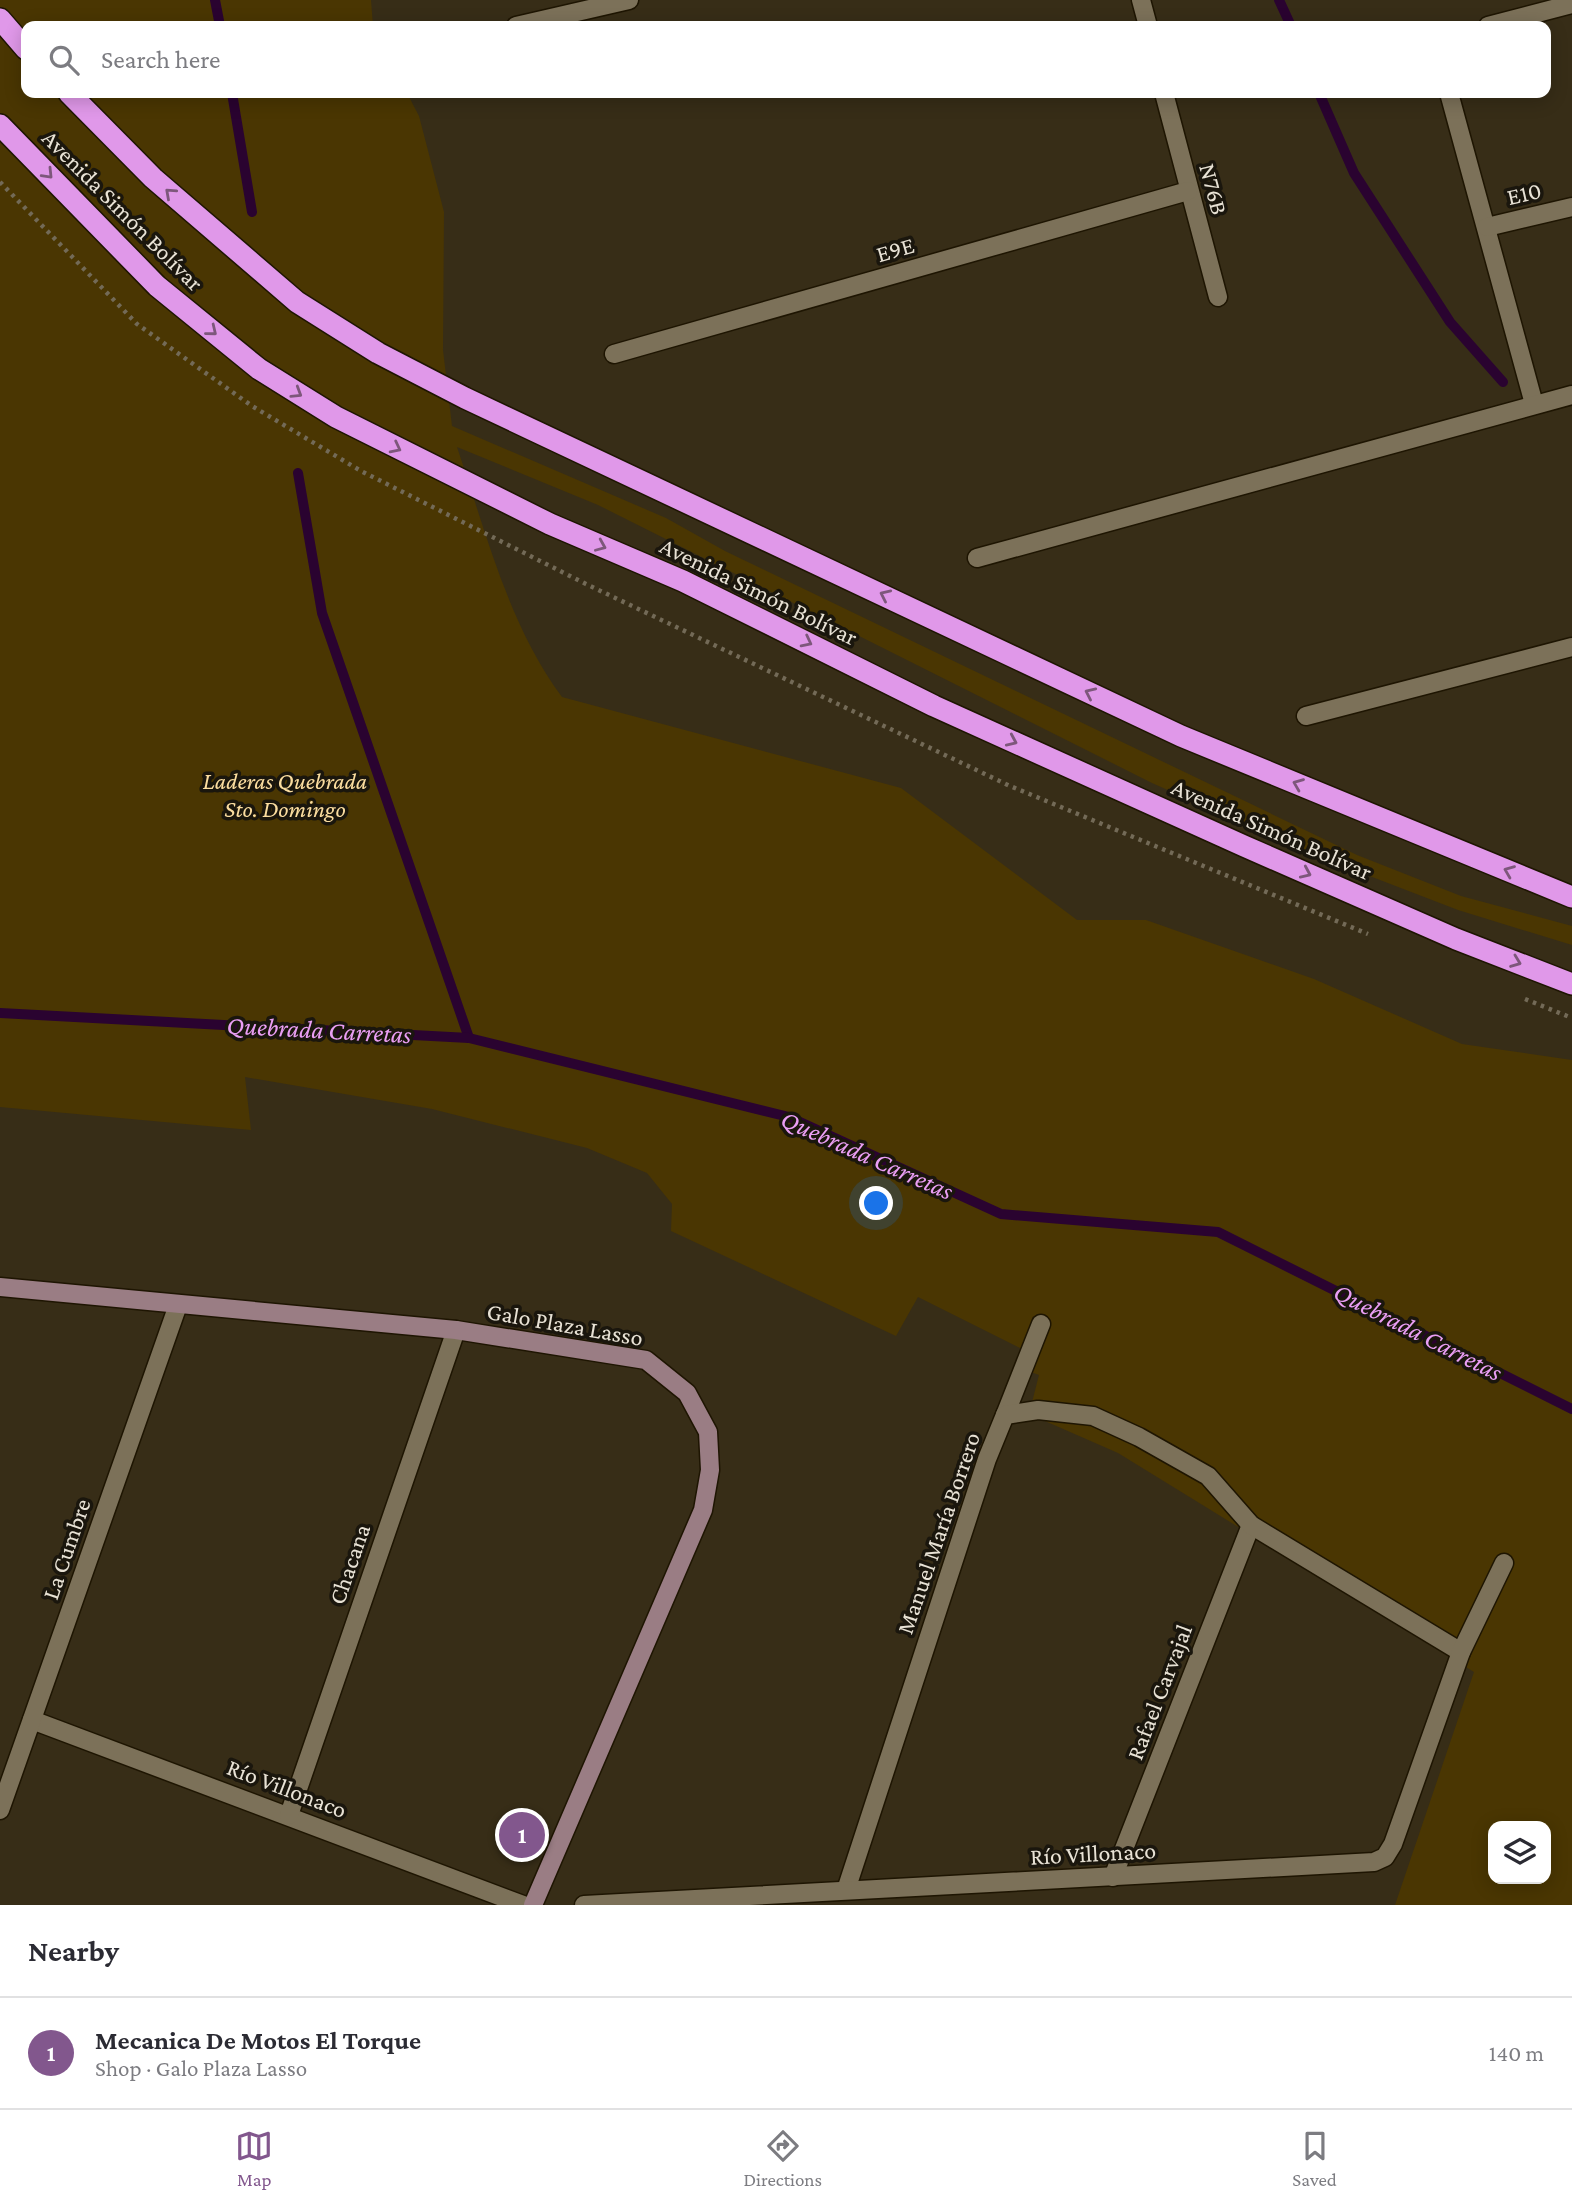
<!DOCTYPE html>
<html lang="en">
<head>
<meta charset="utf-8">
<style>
	:root { --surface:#fff; --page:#f7f7f7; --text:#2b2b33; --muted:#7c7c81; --line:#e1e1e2; --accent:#82578d }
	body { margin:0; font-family:"Crimson Pro",serif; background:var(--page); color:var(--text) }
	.controls { position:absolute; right:21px; bottom:21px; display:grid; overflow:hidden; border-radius:14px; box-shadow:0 4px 18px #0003 }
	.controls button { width:63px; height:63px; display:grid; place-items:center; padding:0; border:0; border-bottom:2px solid var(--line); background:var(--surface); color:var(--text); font:35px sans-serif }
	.you { position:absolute; left:877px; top:1204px; width:24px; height:24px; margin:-18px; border:5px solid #fff; border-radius:50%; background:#1a73e8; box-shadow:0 0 0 10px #1a73e833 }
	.badge { display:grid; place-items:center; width:46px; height:46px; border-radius:50%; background:var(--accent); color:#fff; font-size:23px; font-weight:700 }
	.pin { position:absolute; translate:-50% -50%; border:4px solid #fff; box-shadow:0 2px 7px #0006 }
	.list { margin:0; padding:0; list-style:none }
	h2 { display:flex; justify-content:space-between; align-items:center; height:91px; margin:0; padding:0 28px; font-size:30px }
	h2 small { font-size:23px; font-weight:400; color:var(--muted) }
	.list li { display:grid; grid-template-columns:46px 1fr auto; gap:21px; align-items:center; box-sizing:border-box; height:112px; padding:0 28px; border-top:2px solid var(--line) }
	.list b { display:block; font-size:26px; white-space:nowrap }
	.list p { margin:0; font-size:23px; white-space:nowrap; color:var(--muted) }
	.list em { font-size:23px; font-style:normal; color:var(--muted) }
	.icon { flex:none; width:38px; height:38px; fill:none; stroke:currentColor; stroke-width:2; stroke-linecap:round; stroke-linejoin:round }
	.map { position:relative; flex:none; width:1572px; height:1905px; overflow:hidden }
	.search { position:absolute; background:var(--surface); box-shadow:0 4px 18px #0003; left:21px; right:21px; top:21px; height:77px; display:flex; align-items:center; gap:18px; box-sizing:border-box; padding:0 24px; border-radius:14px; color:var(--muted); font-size:26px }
	.sheet { height:203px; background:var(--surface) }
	nav { display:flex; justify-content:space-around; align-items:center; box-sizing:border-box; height:98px; border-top:2px solid var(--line); background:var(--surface); font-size:19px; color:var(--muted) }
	nav a { display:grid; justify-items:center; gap:4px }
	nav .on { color:var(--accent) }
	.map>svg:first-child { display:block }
	.green { fill:#4a3602; fill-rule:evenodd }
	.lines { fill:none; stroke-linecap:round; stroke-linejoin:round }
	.stream { stroke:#2a0330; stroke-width:10 }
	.street-casing { stroke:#1e1502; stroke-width:21 }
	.secondary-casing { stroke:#1e1502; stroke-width:21 }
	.highway-casing { stroke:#1e1502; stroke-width:24 }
	.path { stroke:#736a57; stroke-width:4.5; stroke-dasharray:3.5 5; stroke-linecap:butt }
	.street { stroke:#7c7159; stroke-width:18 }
	.secondary { stroke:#9a7d84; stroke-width:18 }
	.highway { stroke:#e098e9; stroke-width:21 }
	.oneway { stroke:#7d577b }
	.labels { text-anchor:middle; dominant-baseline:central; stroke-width:7; stroke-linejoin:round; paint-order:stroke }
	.street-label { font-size:24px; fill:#e8e2d5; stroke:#1a160d }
	.park-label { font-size:24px; font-style:italic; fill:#fbdd9f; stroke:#1a160d }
	.water-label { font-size:26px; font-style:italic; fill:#ea9ef4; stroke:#1a160d }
</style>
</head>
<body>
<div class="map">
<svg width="1572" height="1905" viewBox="0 0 1572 1905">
	<rect width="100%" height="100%" fill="#372d17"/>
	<path class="green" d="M 0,0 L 371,0 L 373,26 L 26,26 L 26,93 L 407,93 L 419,116 L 444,212 L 443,350 L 452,426 L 666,518 L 725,551 L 1357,855 L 1461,896 L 1572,926 L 1572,945 L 1458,910 L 1302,850 L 1152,783 L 598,505 L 457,447 C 486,532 508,624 562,697 L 901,788 L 1077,920 L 1146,920 L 1314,979 L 1462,1044 L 1572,1060 L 1572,1905 L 1395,1905 L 1474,1672 L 1118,1453 L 1029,1414 L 1039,1375 L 1018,1367 L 1022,1349 L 918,1297 L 896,1336 L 671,1231 L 672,1204 L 647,1173 L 587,1148 L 432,1109 L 245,1077 L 251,1130 L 0,1107 ZM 1493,1826 L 1546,1826 L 1546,1879 L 1493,1879 Z"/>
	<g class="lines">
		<g class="stream">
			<polyline points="215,0 220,26"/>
			<polyline points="1279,0 1291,26"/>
			<polyline points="232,93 252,212"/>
			<polyline points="1319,93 1354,173 1450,322 1503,382"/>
			<polyline points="298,473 322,613 469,1038"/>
			<polyline points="0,1013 469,1038 789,1117 1001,1214 1218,1232 1572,1409"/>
		</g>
		<g class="street-casing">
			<g id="street">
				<polyline points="1141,0 1148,26"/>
				<polyline points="516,26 629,0"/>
				<polyline points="1488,26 1572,4"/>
				<polyline points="1164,93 1218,297"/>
				<polyline points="1449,93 1534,404"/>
				<polyline points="1487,227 1572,207"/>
				<polyline points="614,354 1188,191"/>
				<polyline points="977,558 1572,395"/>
				<polyline points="1306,716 1572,647"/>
				<polyline points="1005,1415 1041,1324"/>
				<polyline points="32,1720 523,1905"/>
				<polyline points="0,1810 178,1305"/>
				<polyline points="289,1815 456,1330"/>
				<polyline points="1113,1877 1251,1525"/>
				<polyline points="846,1890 987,1459 1005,1415 1038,1410 1093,1416 1139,1437 1208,1476 1251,1525 1461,1652"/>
				<polyline points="584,1905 1374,1862 1385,1857 1393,1844 1461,1652 1504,1563"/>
			</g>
		</g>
		<g class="secondary-casing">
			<polyline id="secondary" points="0,1287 456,1330 646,1360 687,1393 708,1432 710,1470 703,1510 533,1905"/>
		</g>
		<g class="highway-casing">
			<g id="highway">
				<polyline points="0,19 26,49"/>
				<polyline points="69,93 153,178 297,302 378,353 465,398 1181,736 1572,897"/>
				<polyline points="0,125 157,286 259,369 336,417 550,524 683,581 934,706 1244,846 1456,939 1572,984"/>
			</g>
		</g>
		<g class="path">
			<polyline points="0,182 137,324 252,406 361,471 586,584 1010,786 1368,934"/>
			<polyline points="1525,999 1572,1018"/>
		</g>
		<use href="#street" class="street"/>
		<use href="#secondary" class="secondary"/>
		<use href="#highway" class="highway"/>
	</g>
	<defs><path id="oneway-chevron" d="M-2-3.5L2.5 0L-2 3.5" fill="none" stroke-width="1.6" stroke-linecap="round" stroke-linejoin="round" transform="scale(1.75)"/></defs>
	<g class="oneway">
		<use href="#oneway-chevron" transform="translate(48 174) rotate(46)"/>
		<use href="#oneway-chevron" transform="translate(170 193) rotate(-138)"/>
		<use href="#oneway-chevron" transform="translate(212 331) rotate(39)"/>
		<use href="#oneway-chevron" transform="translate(297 393) rotate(32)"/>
		<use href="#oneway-chevron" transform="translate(396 448) rotate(27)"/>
		<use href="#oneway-chevron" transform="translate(601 546) rotate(23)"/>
		<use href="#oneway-chevron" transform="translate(885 595) rotate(-155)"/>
		<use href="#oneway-chevron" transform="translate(807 642) rotate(27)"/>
		<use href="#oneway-chevron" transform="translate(1090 693) rotate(-155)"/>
		<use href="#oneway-chevron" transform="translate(1012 741) rotate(24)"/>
		<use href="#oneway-chevron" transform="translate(1298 784) rotate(-158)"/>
		<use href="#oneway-chevron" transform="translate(1509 871) rotate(-158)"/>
		<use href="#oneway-chevron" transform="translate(1306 873) rotate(24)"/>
		<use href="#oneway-chevron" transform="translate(1516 962) rotate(21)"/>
	</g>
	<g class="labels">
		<g class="street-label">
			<text transform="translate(1214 189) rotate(75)">N76B</text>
			<text transform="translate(1524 193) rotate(-13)">E10</text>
			<text transform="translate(123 210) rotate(45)">Avenida Simón Bolívar</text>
			<text transform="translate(895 249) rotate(-16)">E9E</text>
			<text transform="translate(759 591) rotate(26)">Avenida Simón Bolívar</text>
			<text transform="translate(1272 829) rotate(24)">Avenida Simón Bolívar</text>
			<text transform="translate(565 1324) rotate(10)">Galo Plaza Lasso</text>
			<text transform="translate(938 1533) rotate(-71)">Manuel María Borrero</text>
			<text transform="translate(66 1549) rotate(-71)">La Cumbre</text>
			<text transform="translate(349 1564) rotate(-71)">Chacana</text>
			<text transform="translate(1159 1692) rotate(-69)">Rafael Carvajal</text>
			<text transform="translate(287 1788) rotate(21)">Río Villonaco</text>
			<text transform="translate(1093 1853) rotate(-3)">Río Villonaco</text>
		</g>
		<g class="park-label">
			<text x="285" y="780">Laderas Quebrada<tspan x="285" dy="28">Sto. Domingo</tspan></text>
		</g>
		<g class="water-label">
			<text transform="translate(319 1030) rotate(3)">Quebrada Carretas</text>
			<text transform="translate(867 1155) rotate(24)">Quebrada Carretas</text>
			<text transform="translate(1418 1332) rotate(27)">Quebrada Carretas</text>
		</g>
	</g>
</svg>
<div class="controls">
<button><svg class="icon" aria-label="layers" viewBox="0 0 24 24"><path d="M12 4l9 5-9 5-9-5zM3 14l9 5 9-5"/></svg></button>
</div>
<div class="you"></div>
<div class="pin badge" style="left:522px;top:1835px">1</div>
<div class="search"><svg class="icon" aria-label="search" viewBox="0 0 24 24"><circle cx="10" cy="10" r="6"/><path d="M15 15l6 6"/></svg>Search here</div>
</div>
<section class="sheet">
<h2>Nearby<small></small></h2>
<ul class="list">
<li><span class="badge">1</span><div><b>Mecanica De Motos El Torque</b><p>Shop · Galo Plaza Lasso</p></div><em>140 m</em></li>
</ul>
</section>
<nav>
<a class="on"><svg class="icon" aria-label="map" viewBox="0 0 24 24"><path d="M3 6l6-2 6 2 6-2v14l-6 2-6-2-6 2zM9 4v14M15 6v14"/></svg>Map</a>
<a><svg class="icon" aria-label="directions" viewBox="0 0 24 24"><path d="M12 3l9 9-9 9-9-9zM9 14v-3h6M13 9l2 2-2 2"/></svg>Directions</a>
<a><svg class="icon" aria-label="saved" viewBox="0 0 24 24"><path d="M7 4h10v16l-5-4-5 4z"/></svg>Saved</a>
</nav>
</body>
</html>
